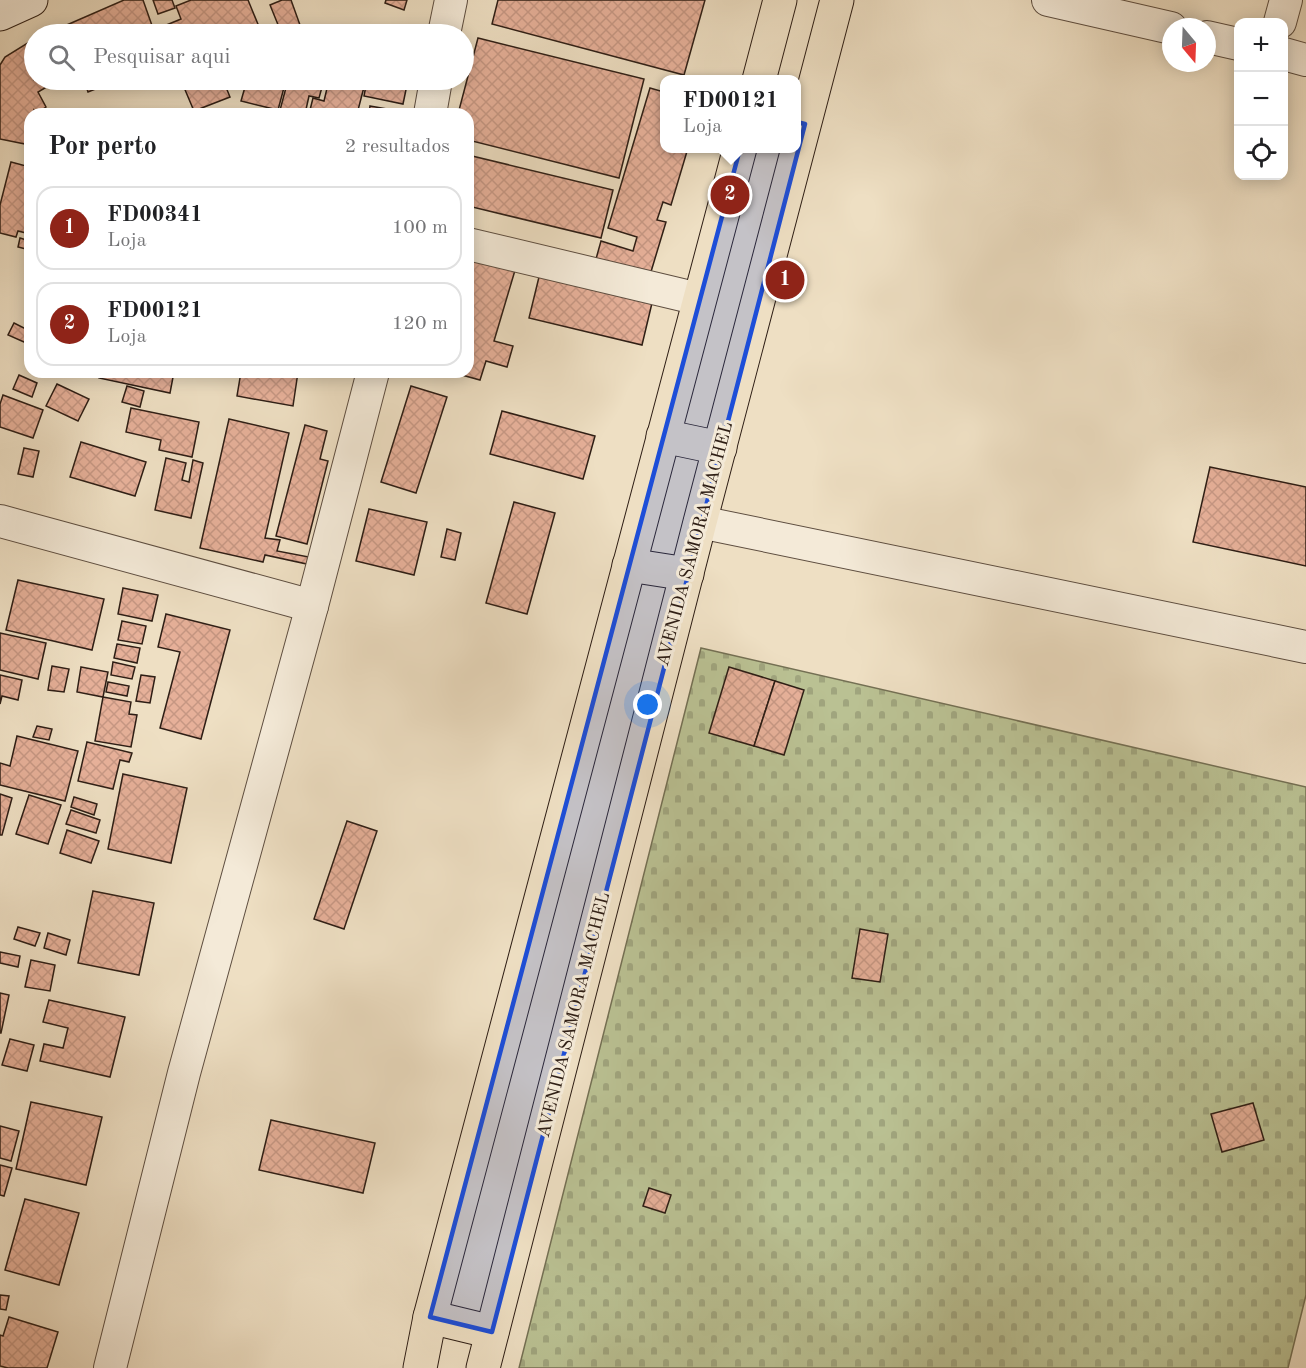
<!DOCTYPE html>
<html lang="pt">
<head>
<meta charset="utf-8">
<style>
	:root { --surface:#fff; --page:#f2f2f2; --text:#202124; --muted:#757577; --line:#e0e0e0; --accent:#8f2418 }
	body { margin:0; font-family:"Old Standard TT",serif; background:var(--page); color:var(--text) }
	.controls { position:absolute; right:18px; top:18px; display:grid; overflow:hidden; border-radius:12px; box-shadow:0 3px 15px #0003 }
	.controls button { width:54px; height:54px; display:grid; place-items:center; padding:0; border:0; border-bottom:2px solid var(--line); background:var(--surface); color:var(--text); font:30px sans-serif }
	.compass { position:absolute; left:1162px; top:18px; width:54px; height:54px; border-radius:50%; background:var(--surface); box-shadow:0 3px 15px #0003; rotate:161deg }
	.you { position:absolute; left:648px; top:705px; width:21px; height:21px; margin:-15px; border:4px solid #fff; border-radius:50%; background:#1a73e8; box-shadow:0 0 0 9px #1a73e833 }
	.badge { display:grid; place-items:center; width:39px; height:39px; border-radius:50%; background:var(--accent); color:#fff; font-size:20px; font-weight:700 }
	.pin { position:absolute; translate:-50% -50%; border:3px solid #fff; box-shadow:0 2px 6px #0006 }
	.popup { position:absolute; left:660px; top:75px; width:141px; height:78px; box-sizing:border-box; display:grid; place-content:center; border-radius:12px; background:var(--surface); filter:drop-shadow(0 2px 4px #0005); font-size:20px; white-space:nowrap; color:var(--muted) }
	.popup b { font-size:22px; color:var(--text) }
	.popup::after { content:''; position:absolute; left:50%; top:100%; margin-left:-12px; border:12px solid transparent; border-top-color:var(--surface) }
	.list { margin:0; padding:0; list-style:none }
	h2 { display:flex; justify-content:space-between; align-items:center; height:78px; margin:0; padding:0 24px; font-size:26px }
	h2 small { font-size:20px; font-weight:400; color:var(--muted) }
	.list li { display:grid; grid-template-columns:39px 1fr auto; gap:18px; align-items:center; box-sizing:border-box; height:84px; margin:0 12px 12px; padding:0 12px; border:2px solid var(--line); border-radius:18px }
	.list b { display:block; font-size:22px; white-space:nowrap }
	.list p { margin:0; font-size:20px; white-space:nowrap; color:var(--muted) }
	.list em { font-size:20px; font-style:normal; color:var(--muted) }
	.icon { flex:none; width:33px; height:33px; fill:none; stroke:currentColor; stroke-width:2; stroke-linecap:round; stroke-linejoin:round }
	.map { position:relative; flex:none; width:1306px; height:1368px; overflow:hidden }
	.search { position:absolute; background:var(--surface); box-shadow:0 3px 15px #0003; left:24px; top:24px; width:450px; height:66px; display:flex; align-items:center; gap:15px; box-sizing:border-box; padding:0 21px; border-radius:33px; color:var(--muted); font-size:22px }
	.panel { position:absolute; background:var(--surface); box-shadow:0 3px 15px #0003; left:24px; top:108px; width:450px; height:270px; border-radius:18px }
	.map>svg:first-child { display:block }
	.cemetery { fill:url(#cemetery-stones); stroke:#747054; stroke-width:1.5 }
	.building { fill:url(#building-cross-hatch); stroke:#2e1e15; stroke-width:1.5 }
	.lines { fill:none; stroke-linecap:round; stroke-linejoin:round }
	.minor-casing { stroke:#5e4e40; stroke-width:34 }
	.secondary-casing { stroke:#2e1e15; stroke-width:35 }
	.trunk-casing { stroke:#2e1e15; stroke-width:35 }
	.minor { stroke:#f4ead8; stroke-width:32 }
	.secondary { stroke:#f4ead8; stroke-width:33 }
	.trunk { stroke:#eedfc3; stroke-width:33 }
	.marked { fill:#1d4ed8; fill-opacity:0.2; stroke:#1d4ed8; stroke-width:4.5; stroke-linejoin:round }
	.labels { text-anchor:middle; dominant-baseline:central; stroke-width:6; stroke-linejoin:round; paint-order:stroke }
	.street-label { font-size:18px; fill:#2e1e15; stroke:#f4ead8 }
</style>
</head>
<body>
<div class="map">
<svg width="1306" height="1368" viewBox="0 0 1306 1368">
	<defs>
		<pattern id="cemetery-stones" width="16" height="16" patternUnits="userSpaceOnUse" patternTransform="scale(1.5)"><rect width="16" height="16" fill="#bac193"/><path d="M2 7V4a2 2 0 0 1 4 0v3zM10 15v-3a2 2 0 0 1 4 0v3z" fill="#a0a57e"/></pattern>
		<pattern id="building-cross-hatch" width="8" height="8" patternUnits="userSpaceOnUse" patternTransform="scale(1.5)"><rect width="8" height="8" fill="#e6b099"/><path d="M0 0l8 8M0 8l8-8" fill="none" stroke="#c69783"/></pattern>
	</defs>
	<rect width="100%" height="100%" fill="#eedfc3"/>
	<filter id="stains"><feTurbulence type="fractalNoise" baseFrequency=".00333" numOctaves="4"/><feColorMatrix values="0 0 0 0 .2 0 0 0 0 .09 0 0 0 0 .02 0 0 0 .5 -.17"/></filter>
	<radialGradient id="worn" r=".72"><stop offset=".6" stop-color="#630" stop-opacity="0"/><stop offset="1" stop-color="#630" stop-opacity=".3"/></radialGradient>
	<polygon class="cemetery" points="701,648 1306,787 1306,1295 1288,1368 519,1368"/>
	<g class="building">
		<polygon points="124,0 143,0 155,34 46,34"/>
		<polygon points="153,0 172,0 175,8 158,14"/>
		<polygon points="191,0 248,0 262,34 167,34 164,26 181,19 176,6"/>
		<polygon points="282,0 291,0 300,25 281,32 270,5"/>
		<polygon points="386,0 407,0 404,10 385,3"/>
		<polygon points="498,0 705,0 684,75 492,24"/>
		<polygon points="478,38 644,79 619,178 468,140 468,114 458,114"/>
		<polygon points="34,39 34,80 48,80 42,82 45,88 38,92 46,107 37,113 34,110 34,114 30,114 30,145 0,139 0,65 5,57"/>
		<polygon points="84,80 118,80 88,92"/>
		<polygon points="197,80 223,80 230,97 194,111 183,85"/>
		<polygon points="247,80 286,80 278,110 241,101"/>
		<polygon points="288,80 324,80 319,98 309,96 305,114 279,114"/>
		<polygon points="329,80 364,87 357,114 309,114 313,98 324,101"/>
		<polygon points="367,80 408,80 403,104 364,96"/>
		<polygon points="650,88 664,92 664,148 688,148 671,205 663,202 657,220 666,222 650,275 596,259 601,241 633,251 637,237 608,228"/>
		<polygon points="370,106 398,111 398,114 369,114"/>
		<polygon points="468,155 613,190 601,238 468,206"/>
		<polygon points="11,162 30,167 30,234 18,231 16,237 0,233 0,205"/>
		<polygon points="20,238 30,241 30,250 18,247"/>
		<polygon points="468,253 516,267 494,341 513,346 507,367 486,361 480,380 451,372 468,372"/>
		<polygon points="539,277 652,303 642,345 529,318"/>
		<polygon points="14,323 30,331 24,342 8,335"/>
		<polygon points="100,372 174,372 170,393 99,378"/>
		<polygon points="241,372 298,372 293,406 237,396"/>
		<polygon points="19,375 37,383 32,397 13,389"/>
		<polygon points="57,384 89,399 78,421 46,406"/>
		<polygon points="127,386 144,391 140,407 122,402"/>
		<polygon points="411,386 447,397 416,493 381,482"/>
		<polygon points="3,395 43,410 33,438 0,427 0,404"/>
		<polygon points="131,408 199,422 192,457 159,450 161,440 126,432"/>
		<polygon points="502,411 595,436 583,479 490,454"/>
		<polygon points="229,419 289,433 265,538 280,540 277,551 309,557 307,564 265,555 263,562 200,548"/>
		<polygon points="305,425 327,431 320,459 328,461 307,544 276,536"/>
		<polygon points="81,442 146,462 135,496 70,477"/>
		<polygon points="24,448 39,451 33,477 18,474"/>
		<polygon points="166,458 186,463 182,480 189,482 193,460 203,463 191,518 155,510"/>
		<polygon points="1210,467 1306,487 1306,566 1193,542"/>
		<polygon points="514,502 555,513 527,614 486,603"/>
		<polygon points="369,509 427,522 414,575 356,561"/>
		<polygon points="447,529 461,533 455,560 441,557"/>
		<polygon points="18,580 104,599 92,650 6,630"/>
		<polygon points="123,588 158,595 152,621 118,614"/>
		<polygon points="166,614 230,630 201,739 160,728 180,652 158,647"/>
		<polygon points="122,621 146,626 142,644 118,640"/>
		<polygon points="0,633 46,643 38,679 0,670"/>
		<polygon points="117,644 140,648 137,663 114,658"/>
		<polygon points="113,662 135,667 132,679 111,675"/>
		<polygon points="52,666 69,669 64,692 48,690"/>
		<polygon points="81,667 108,672 103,697 77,692"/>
		<polygon points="729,667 775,681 754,746 709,733"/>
		<polygon points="0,675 22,680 18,700 2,696 0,704"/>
		<polygon points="141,675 155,677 150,703 136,701"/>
		<polygon points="775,681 804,690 784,755 754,746"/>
		<polygon points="108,682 129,686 127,696 106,692"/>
		<polygon points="103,697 131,702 129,714 137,715 131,747 95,741"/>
		<polygon points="37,726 52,729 49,740 33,737"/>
		<polygon points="17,736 78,751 65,801 0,785 0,763 10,766"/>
		<polygon points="87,742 132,753 129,762 120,760 113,789 78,781"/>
		<polygon points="123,774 187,788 171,863 108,849"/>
		<polygon points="0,794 12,798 2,835 0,835"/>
		<polygon points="29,795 61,805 48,844 16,834"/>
		<polygon points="74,797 97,804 94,815 71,807"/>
		<polygon points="71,810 100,820 96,833 66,824"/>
		<polygon points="347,821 377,831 344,929 314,919"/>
		<polygon points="67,830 99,841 91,863 60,853"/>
		<polygon points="93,891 154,903 139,975 78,963"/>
		<polygon points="18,927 40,933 35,946 14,939"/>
		<polygon points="860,929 888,934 880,982 852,978"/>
		<polygon points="48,933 70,940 66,955 44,948"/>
		<polygon points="0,952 20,956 18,967 0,963"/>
		<polygon points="31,960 55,965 50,991 25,987"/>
		<polygon points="0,993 9,995 1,1033 0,1033"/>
		<polygon points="49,1000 125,1017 110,1077 40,1061 44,1044 63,1048 68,1028 43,1022"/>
		<polygon points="10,1039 34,1045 27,1071 2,1065"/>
		<polygon points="31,1102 102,1117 86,1185 16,1169"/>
		<polygon points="1253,1103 1264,1140 1222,1152 1211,1114"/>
		<polygon points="271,1120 375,1143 363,1193 259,1170"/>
		<polygon points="0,1126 19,1131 11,1161 0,1158"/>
		<polygon points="0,1165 12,1168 4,1196 0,1195"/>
		<polygon points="649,1188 671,1195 665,1213 643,1206"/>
		<polygon points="25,1199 79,1213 59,1285 5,1270"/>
		<polygon points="0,1295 9,1296 6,1310 0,1309"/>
		<polygon points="9,1317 58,1332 47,1368 8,1368 0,1366 0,1335 3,1336"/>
	</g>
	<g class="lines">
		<g class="minor-casing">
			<g id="minor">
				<polyline points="1048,0 1171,28"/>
				<polyline points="1280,22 1286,0"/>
				<polyline points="444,34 451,0"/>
				<polyline points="1207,37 1238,44"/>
				<polyline points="1284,54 1306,60"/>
				<polyline points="430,114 436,80"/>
				<polyline points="468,244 699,299"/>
				<polyline points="0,521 312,606"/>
				<polyline points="700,522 1306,647"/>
				<polyline points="110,1368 184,1073 312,606 373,372"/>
			</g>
		</g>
		<g class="secondary-casing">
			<polyline id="secondary" points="0,14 31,0"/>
		</g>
		<g class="trunk-casing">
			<g id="trunk">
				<polyline points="759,80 780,0"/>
				<polyline points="663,436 720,448"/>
				<polyline points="629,565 687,574"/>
				<polyline points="430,1317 492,1332"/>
				<polyline points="420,1368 430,1317 740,148"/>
				<polyline points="483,1368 700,522 837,0"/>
			</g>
		</g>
		<use href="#minor" class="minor"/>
		<use href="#secondary" class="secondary"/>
		<use href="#trunk" class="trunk"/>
	</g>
	<path class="marked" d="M 750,111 L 805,124 L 492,1332 L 430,1317 Z"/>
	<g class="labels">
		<g class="street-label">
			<text transform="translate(695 544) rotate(-75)">AVENIDA SAMORA MACHEL</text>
			<text transform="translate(574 1015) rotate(-76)">AVENIDA SAMORA MACHEL</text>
		</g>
	</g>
	<rect width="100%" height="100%" filter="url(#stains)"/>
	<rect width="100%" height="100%" fill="url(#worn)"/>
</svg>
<div class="controls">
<button>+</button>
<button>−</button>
<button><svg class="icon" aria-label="locate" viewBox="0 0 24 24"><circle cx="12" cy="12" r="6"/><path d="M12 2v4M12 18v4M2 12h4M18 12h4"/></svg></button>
</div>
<svg class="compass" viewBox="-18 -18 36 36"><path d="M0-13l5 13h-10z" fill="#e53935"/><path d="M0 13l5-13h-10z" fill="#757577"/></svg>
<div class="you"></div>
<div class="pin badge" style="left:785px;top:280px">1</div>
<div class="pin badge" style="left:730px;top:195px">2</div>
<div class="popup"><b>FD00121</b>Loja</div>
<div class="search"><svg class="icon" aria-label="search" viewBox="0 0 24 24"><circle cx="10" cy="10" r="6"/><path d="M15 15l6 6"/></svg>Pesquisar aqui</div>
<section class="panel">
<h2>Por perto<small>2 resultados</small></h2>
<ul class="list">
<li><span class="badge">1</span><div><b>FD00341</b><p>Loja</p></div><em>100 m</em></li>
<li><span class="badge">2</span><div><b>FD00121</b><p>Loja</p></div><em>120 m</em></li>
</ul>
</section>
</div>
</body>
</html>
